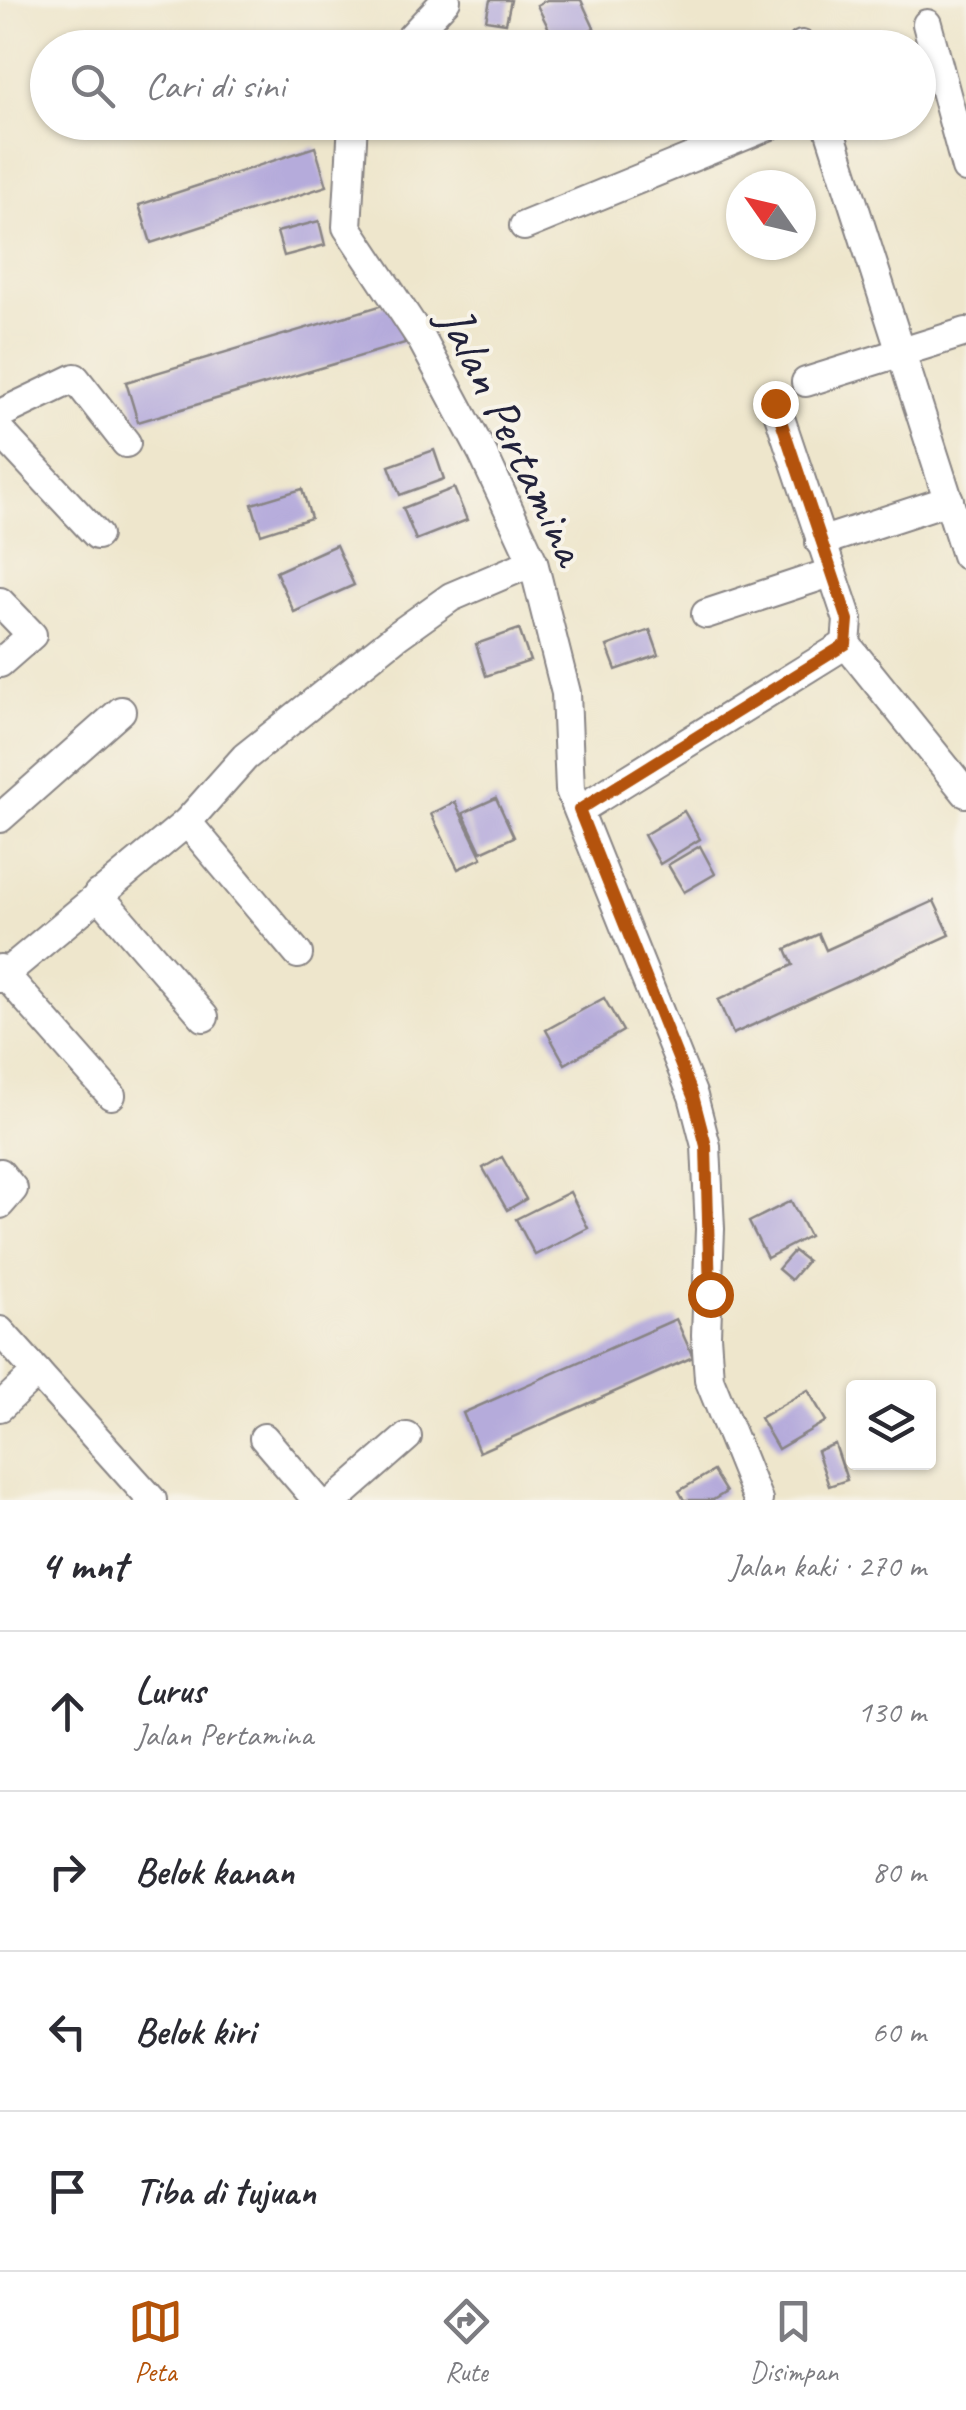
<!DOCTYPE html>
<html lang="id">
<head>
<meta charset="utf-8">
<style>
	:root { --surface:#fff; --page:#f2f2f3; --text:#2b2b33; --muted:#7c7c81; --line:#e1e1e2; --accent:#b45309 }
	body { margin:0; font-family:Caveat,sans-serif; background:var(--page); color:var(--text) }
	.controls { position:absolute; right:30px; bottom:30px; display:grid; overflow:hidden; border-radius:10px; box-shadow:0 2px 8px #0004 }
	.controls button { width:90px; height:90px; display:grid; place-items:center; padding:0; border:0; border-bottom:2px solid var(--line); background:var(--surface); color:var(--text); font:50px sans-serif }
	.compass { position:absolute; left:726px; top:170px; width:90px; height:90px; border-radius:50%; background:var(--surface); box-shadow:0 2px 8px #0004; rotate:304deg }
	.stop { position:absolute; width:30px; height:30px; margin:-22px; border:8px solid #b45309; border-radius:50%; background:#fff }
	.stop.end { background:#b45309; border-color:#fff; box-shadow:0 2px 10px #0008 }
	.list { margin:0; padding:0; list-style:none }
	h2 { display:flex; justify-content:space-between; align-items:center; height:130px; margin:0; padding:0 40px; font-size:42px }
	h2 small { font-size:32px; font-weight:400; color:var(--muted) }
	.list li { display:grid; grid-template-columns:65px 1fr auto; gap:30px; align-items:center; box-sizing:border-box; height:160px; padding:0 40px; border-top:2px solid var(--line) }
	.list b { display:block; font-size:38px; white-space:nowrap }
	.list p { margin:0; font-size:32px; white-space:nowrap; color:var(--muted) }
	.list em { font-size:32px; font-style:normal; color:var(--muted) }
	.icon { flex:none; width:55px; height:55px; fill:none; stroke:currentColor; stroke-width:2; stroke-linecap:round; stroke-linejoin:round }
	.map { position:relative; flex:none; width:966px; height:1500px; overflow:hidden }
	.search { position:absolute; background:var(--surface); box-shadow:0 2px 8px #0004; left:30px; right:30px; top:30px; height:110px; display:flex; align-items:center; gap:25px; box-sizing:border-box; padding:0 35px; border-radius:55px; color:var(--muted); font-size:38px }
	.sheet { height:770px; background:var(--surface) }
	nav { display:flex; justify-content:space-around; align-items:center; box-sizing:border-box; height:140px; border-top:2px solid var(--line); background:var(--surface); font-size:28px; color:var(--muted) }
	nav a { display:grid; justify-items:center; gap:5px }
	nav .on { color:var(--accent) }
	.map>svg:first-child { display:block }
	.building { fill:#b5abdb }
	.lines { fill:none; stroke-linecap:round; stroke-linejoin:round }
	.minor-casing { stroke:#888484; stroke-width:32 }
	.minor { stroke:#fff; stroke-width:28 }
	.route { stroke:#b45309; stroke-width:12 }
	.labels { text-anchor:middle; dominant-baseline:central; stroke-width:8; stroke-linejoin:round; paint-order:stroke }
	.street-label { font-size:50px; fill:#22223b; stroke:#f7f3e8 }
</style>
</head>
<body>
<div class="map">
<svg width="966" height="1500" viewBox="0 0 966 1500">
	<rect width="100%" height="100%" fill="#f7f3e8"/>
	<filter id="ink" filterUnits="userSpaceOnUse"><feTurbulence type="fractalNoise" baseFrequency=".01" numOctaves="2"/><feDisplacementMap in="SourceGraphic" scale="20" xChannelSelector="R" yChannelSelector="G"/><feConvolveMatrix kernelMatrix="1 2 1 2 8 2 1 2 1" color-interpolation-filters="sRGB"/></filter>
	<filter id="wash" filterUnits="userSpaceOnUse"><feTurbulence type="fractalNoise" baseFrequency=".0048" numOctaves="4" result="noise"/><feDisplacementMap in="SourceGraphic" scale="40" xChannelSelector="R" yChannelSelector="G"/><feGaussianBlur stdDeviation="2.25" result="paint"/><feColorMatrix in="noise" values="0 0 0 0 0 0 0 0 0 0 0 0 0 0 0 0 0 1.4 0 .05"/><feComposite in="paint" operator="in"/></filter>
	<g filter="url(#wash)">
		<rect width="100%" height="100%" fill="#eee6cc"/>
		<g id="blocks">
			<g class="building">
				<polygon points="490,0 511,0 506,23 486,20"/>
				<polygon points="547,0 581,0 594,28 558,47 537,5"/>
				<rect x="311" y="122" width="30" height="8"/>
				<polygon points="315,147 327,186 151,243 139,205"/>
				<polygon points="319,221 325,245 284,256 277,232"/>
				<polygon points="393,302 405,343 138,422 126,382"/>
				<polygon points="434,450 444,479 400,495 389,466"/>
				<polygon points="454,488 467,520 416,540 403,508"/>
				<polygon points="302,489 311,518 261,534 252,504"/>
				<polygon points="336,545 354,585 294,612 276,572"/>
				<polygon points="519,629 530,661 486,676 476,644"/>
				<polygon points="650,630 659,655 616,670 607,646"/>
				<polygon points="496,798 514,837 481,852 463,813"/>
				<polygon points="455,802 482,858 458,869 431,814"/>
				<polygon points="684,811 700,839 660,864 644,835"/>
				<polygon points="700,846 715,874 684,892 668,865"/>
				<polygon points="934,901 950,935 733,1034 718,1000 793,965 786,949 819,934 826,950"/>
				<polygon points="604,998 623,1031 565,1064 546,1030"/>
				<polygon points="502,1157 526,1199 507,1210 483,1168"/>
				<polygon points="570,1192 588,1228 535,1255 516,1219"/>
				<polygon points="791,1201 809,1236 767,1258 749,1222"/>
				<polygon points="794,1251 807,1261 791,1280 778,1269"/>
				<polygon points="676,1319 693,1357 479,1452 463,1413"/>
				<polygon points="808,1390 826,1421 778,1449 760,1418"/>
				<polygon points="835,1444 847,1480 829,1486 817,1451"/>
				<polygon points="713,1471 726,1492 713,1500 684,1500 679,1491"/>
			</g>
		</g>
	</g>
	<g filter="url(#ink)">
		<use href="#blocks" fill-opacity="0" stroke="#888484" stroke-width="2.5"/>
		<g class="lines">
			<g class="minor-casing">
				<g id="minor">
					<polyline points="927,24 966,168"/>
					<polyline points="802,45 803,48"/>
					<polyline points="401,48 446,0"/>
					<polyline points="353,122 347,227 422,340 483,454 533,562 566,693 570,790 693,1096 706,1146 710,1229 706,1335 709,1379 758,1500"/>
					<polyline points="827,122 966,555"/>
					<polyline points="524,226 778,122"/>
					<polyline points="806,382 966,332"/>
					<polyline points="775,403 848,620 846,644 966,793"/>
					<polyline points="0,414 75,378 126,443"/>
					<polyline points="0,431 97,535"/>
					<polyline points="820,542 949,500"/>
					<polyline points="0,602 32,635 0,663"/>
					<polyline points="706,614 830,573"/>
					<polyline points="579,810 846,644"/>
					<polyline points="0,818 121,711"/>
					<polyline points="187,822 298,954"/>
					<polyline points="98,894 204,1017"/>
					<polyline points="0,969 111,1095"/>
					<polyline points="0,978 187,822 245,757 398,635 451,597 533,562"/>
					<polyline points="0,1173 13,1189 0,1204"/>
					<polyline points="0,1331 152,1500"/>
					<polyline points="0,1407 37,1372"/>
					<polyline points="264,1438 317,1500"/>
					<polyline points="335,1500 407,1437"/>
				</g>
			</g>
			<use href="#minor" class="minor"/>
		</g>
	</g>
	<g class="lines" filter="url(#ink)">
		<polyline class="route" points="710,1294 706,1146 693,1096 579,810 846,644 848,620 775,403"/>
	</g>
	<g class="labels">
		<g class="street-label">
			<text transform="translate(513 435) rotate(64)">Jalan Pertamina</text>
		</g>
	</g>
</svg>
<div class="controls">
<button><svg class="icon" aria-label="layers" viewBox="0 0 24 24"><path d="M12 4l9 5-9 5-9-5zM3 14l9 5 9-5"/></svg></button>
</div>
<svg class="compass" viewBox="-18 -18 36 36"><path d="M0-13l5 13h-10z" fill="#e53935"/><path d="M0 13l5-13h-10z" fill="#7c7c81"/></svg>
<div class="stop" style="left:710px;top:1294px"></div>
<div class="stop end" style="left:775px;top:403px"></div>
<div class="search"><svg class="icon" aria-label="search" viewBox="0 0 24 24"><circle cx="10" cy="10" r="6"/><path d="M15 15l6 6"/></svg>Cari di sini</div>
</div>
<section class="sheet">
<h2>4 mnt<small>Jalan kaki · 270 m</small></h2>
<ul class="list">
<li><svg class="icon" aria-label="ahead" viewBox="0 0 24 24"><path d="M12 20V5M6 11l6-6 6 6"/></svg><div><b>Lurus</b><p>Jalan Pertamina</p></div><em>130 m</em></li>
<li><svg class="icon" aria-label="right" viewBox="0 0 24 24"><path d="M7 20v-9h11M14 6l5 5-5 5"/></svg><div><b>Belok kanan</b></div><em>80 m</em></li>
<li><svg class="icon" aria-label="left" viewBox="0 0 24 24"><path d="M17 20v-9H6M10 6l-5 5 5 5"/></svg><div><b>Belok kiri</b></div><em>60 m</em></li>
<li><svg class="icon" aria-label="arrive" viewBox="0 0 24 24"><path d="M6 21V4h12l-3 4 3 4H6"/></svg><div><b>Tiba di tujuan</b></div></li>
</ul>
</section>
<nav>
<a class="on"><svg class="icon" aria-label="map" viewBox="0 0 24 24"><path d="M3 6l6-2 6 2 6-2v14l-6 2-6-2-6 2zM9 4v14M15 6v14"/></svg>Peta</a>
<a><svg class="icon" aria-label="directions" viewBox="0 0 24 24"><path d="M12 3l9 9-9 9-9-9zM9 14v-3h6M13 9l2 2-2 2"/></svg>Rute</a>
<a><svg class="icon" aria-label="saved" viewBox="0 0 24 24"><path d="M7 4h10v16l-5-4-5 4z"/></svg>Disimpan</a>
</nav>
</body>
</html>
